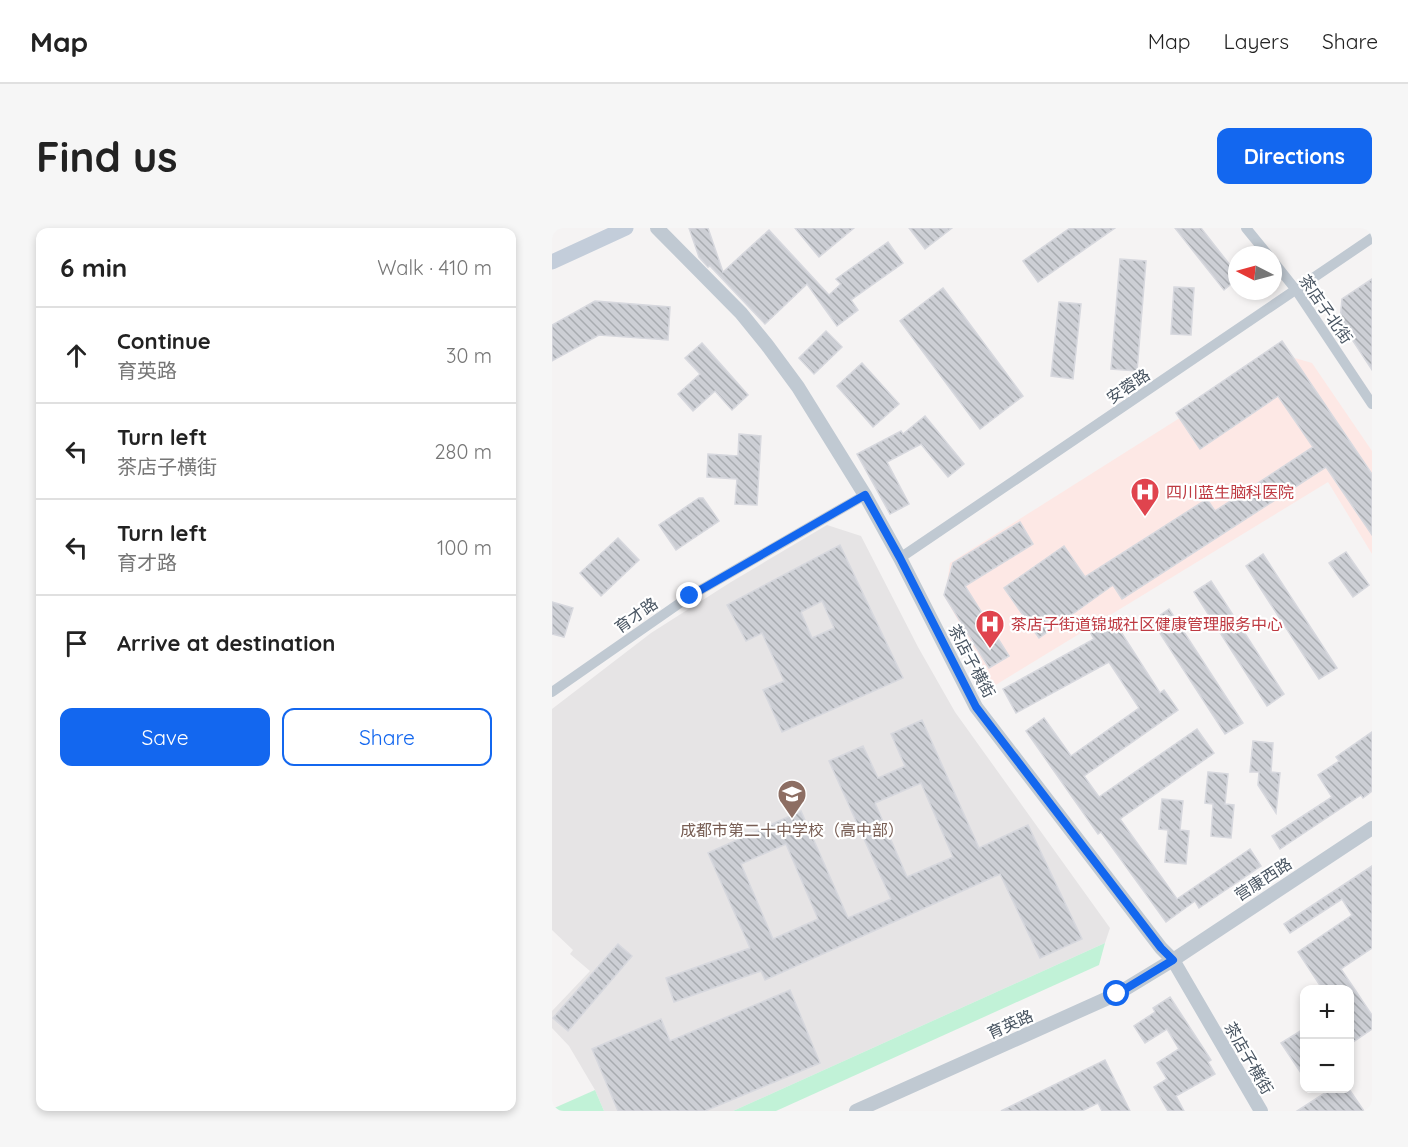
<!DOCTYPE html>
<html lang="en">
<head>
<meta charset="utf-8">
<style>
	:root { --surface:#fff; --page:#f6f6f6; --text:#222; --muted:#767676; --line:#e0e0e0; --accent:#1367ef }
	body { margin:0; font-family:Quicksand,"Noto Sans SC",sans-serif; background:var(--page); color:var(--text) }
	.controls { position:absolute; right:18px; bottom:18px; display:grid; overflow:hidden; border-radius:12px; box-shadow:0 3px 9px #0003 }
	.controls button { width:54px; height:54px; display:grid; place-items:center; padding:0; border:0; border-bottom:2px solid var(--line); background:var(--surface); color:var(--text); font:30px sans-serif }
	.compass { position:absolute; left:676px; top:18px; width:54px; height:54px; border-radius:50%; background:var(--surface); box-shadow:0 3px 9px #0003; rotate:276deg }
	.stop { position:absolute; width:18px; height:18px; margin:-14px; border:4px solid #1367ef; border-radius:50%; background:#fff }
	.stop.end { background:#1367ef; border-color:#fff; box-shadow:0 2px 6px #0008 }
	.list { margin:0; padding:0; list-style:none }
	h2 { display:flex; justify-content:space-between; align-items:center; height:78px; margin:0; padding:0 24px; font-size:26px }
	h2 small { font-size:20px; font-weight:400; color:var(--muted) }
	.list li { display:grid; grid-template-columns:39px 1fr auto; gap:18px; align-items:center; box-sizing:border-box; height:96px; padding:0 24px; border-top:2px solid var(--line) }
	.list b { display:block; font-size:22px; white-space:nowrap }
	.list p { margin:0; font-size:20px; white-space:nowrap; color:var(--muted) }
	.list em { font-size:20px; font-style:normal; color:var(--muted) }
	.actions { display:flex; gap:12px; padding:18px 24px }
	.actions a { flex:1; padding:14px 0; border:2px solid var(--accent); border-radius:12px; text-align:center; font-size:21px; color:var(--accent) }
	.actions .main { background:var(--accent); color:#fff }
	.icon { flex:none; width:33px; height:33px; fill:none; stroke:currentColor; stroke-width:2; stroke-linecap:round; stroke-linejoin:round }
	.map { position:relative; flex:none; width:820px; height:883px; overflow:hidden; border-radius:12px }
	header { display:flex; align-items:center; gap:36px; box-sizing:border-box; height:84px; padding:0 30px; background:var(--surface); border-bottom:2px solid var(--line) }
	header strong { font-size:28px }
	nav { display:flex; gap:33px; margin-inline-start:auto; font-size:21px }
	.intro { display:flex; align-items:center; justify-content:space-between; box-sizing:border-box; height:144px; padding:0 36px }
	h1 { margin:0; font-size:42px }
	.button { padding:15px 27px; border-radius:12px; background:var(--accent); color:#fff; font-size:21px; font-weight:700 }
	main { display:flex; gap:36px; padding:0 36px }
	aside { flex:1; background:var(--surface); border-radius:12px; box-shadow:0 3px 9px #0003 }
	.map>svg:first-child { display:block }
	.education { fill:#e6e4e5 }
	.medical { fill:#fde8e5 }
	.park { fill:#c1f2d7 }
	.building { fill:url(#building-back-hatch); stroke:#d7d8de; stroke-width:1.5; fill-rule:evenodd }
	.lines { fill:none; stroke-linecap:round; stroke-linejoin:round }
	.minor { stroke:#c0c9d2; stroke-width:10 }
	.tertiary { stroke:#c0c9d2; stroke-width:14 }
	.secondary { stroke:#c3cdda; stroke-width:15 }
	.route { stroke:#1367ef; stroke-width:8 }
	.labels { text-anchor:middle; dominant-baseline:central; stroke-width:4.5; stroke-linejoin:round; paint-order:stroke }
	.street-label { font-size:16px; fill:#495562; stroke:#fff }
	.health-label { font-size:16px; fill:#be3a42; stroke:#fff; text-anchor:start }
	.education-label { font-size:16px; fill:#785e54; stroke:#fff }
</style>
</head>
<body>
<header>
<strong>Map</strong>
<nav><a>Map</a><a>Layers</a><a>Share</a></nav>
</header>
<div class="intro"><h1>Find us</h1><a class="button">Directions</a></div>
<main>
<aside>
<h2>6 min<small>Walk · 410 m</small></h2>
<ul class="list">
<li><svg class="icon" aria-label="ahead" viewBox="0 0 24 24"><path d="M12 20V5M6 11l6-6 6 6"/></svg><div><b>Continue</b><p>育英路</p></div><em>30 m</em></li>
<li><svg class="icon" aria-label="left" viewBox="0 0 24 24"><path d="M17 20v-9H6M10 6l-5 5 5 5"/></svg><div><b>Turn left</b><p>茶店子横街</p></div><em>280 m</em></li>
<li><svg class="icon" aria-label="left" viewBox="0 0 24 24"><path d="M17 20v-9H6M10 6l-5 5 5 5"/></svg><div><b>Turn left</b><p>育才路</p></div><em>100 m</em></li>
<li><svg class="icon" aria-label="arrive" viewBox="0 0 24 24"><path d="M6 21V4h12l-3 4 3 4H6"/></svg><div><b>Arrive at destination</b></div></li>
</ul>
<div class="actions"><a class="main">Save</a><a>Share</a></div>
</aside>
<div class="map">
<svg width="820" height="883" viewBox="0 0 820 883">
	<defs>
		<pattern id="building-back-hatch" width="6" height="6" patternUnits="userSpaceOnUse" patternTransform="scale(1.5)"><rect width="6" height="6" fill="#cdcfd5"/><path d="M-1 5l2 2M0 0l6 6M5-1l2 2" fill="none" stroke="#a8abb0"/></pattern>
	</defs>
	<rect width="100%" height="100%" fill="#f5f3f3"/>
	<polygon class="education" points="275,297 309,308 366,419 403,484 558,700 553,715 181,883 52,883 43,862 17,818 0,800 0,783 38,743 18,726 21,722 0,702 0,481 99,405 179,354"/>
	<polygon class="medical" points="729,126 760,135 820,223 820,326 776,254 442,458 393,369 398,335"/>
	<g class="park">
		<polygon points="553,715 547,737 224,883 181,883"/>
		<polygon points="43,862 52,883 0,883 0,881"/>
	</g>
	<g class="building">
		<polygon points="137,0 156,0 171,44 217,2 277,67 289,56 284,51 336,14 351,35 299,72 306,82 285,98 255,56 213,96 158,38 156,39 147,29"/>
		<polygon points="243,0 302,0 267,29"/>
		<polygon points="357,0 400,0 373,21"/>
		<polygon points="518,0 563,0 486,54 471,33"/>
		<polygon points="623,0 649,0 685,46 685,51 672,62"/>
		<polygon points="568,31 594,33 585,143 559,141"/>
		<polygon points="820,51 820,142 788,93 790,71"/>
		<polygon points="622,59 642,60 639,107 619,106"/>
		<polygon points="391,60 471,168 428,201 348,93"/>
		<polygon points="43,73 118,79 116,112 47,107 0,133 0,97"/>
		<polygon points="507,74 529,76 521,151 499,148"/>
		<polygon points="274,103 290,119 262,146 247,130"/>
		<polygon points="730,113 820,246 820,307 774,239 570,371 561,357 487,410 452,360 512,318 533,349 655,271 663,283 761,219 726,168 648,221 624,185"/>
		<polygon points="150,115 196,167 180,182 163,163 141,183 126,166 148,146 133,130"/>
		<polygon points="310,135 347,176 321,199 285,158"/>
		<polygon points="373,188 412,236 396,249 369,216 335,234 357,276 338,286 305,226 349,203 351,206"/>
		<polygon points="187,206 209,208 205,277 183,276 185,251 155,249 156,226 186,228"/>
		<polygon points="147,270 151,270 167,293 124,322 107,297"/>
		<polygon points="468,294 481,316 413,358 457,428 437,440 392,367 401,335"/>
		<polygon points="66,310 87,332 49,368 28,345"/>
		<path d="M 288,317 L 351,450 L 230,504 L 211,462 L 232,453 L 210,405 L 194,413 L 175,377 ZM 270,373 L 282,400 L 260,410 L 249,384 Z"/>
		<polygon points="794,324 817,357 801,369 777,335"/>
		<polygon points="711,326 785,440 767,451 694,338"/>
		<polygon points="659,353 732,466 715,478 642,364"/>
		<polygon points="0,374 21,380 12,409 0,406"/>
		<polygon points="617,381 691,495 673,506 600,393"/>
		<polygon points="560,390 608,465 612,462 626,482 532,548 547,569 645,501 662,525 568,591 625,671 698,621 709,638 647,680 643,673 614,694 549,604 546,606 474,503 492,490 519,528 587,480 557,434 464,485 451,461 542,411 538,404"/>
		<path d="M 370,492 L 427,620 L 476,597 L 530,711 L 488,730 L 448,646 L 213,752 L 209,743 L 122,774 L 114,750 L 198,720 L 156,625 L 249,583 L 296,690 L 339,671 L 277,533 L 311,518 L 326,550 L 353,538 L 339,506 ZM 369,555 L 401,629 L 355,649 L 323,575 ZM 234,616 L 266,691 L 221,711 L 189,636 Z"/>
		<polygon points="820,504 820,563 811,570 809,567 728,621 720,608 780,569 766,547 787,533 784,529"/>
		<polygon points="701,513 721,515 719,544 728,545 724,585 706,557 707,544 698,544"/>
		<polygon points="656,544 676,546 673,576 682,577 679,610 659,608 661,576 653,575"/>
		<polygon points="610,571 631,573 628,602 637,603 634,636 613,634 616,602 607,601"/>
		<polygon points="820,638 820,720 789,741 820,787 820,801 798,816 798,762 771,762 746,724 800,687 790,671 738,705 732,696"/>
		<polygon points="66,716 80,728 16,803 1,790"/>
		<polygon points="238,762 268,835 153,883 66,883 40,821 109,791 118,813"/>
		<polygon points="618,769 659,832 656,834 663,846 624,868 632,883 616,883 602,859 615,851 605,835 627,821 615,801 593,815 582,798 603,784 601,780"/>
		<polygon points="753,800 753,851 729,815"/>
		<polygon points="553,832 578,883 550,883 546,875 530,883 449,883"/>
		<polygon points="779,861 797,861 812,883 745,883"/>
	</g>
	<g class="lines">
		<g class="minor">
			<polyline points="694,0 716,27"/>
			<polyline points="721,33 744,62 820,176"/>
			<polyline points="348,330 820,10"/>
			<polyline points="0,464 138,368 313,267"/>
		</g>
		<g class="tertiary">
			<polyline points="105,0 189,85 215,117 246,159 313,267 348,330 424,479 609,720 621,732 709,883"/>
			<polyline points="304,883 565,766 621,732 820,600"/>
		</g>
		<polyline class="secondary" points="0,34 74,0"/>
	</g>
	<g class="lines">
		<polyline class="route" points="138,368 313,267 348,330 424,479 609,720 621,732 565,766"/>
	</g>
	<defs>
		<g id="hospital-pin" transform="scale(1.5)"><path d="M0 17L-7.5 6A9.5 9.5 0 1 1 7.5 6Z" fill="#e0444e" stroke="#fff"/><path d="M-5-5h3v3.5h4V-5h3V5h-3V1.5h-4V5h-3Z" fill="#fff"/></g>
		<g id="school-pin" transform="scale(1.5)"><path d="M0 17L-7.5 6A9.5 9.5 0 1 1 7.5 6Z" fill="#8d6e63" stroke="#fff"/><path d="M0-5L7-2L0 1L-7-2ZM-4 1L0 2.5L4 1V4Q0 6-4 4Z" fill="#fff"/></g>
	</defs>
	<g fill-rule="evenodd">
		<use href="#hospital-pin" x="593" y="264"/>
		<use href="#hospital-pin" x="438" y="396"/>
		<use href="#school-pin" x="240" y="566"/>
	</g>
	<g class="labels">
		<g class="street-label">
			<text transform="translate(774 81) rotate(55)">茶店子北街</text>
			<text transform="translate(576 158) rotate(-34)">安蓉路</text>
			<text transform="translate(84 387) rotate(-35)">育才路</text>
			<text transform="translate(420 433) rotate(62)">茶店子横街</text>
			<text transform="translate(711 651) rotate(-33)">营康西路</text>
			<text transform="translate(458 796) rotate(-24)">育英路</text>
			<text transform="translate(697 830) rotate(60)">茶店子横街</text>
		</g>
		<g class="health-label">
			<text x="614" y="264">四川蓝生脑科医院</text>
			<text x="459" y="396">茶店子街道锦城社区健康管理服务中心</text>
		</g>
		<g class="education-label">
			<text x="240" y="602">成都市第二十中学校（高中部）</text>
		</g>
	</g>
</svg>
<div class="controls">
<button>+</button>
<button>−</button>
</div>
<svg class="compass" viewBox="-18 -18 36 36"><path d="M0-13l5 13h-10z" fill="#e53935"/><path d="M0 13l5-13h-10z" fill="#767676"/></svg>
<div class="stop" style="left:565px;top:766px"></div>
<div class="stop end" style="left:138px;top:368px"></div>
</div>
</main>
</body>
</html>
